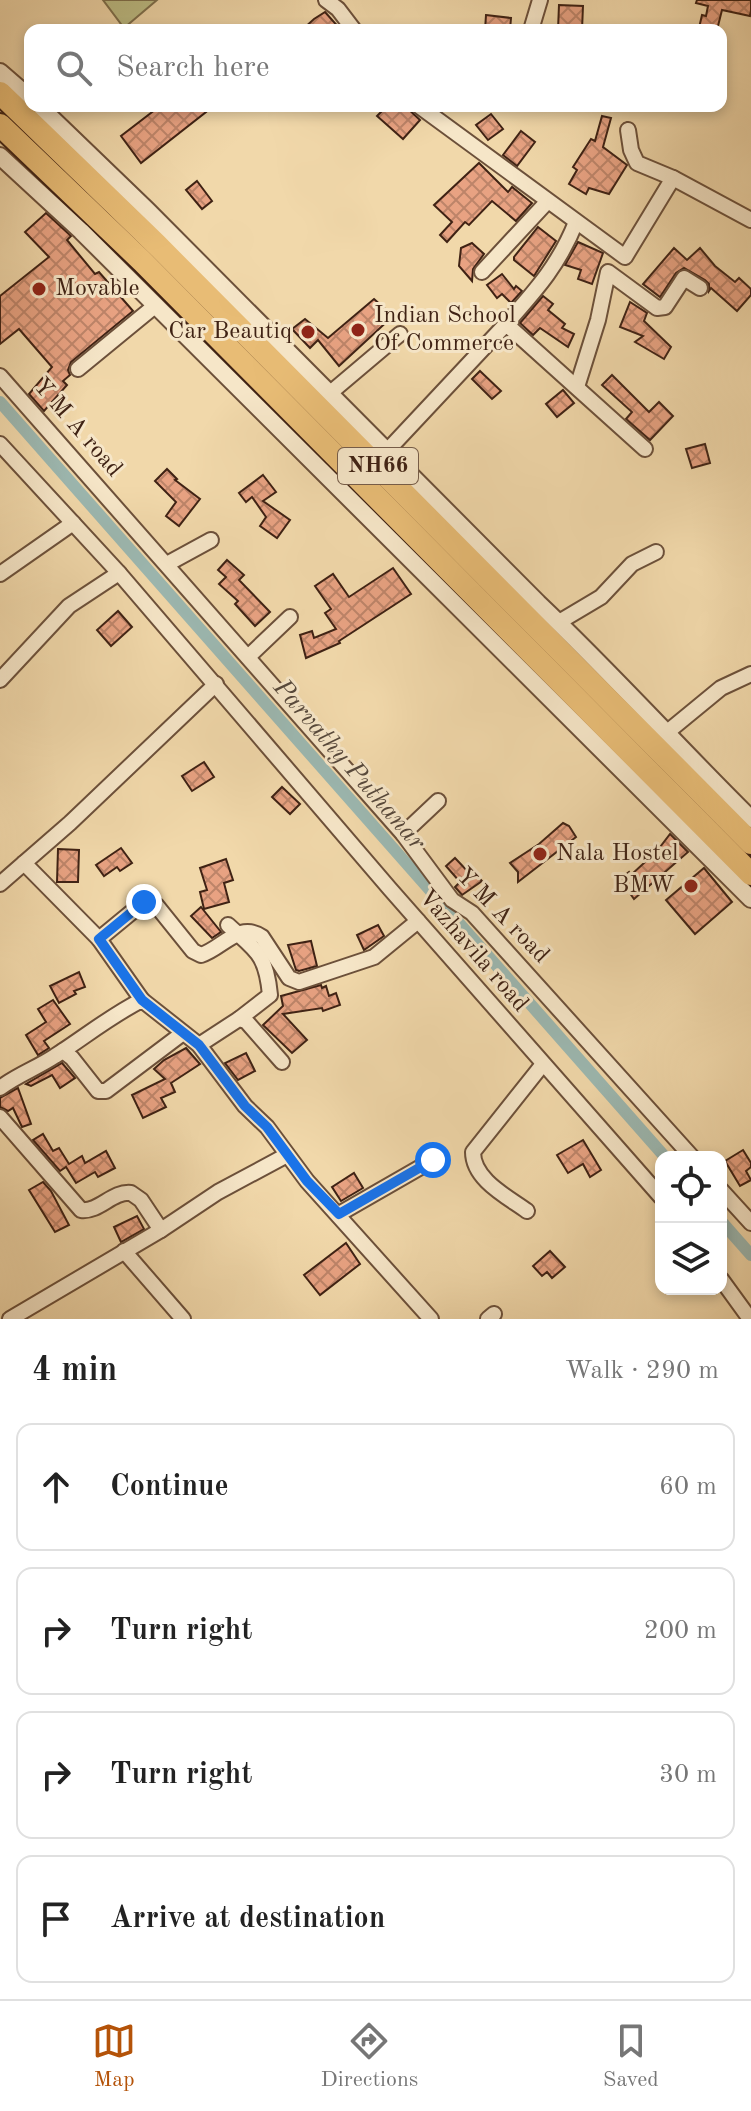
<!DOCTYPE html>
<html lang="en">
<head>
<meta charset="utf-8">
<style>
	:root { --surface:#fff; --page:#f6f6f6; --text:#222; --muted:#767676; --line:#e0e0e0; --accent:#b45309 }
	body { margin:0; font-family:"Old Standard TT",serif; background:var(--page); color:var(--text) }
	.controls { position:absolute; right:24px; bottom:24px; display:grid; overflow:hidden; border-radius:16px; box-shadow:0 4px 12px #0003 }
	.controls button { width:72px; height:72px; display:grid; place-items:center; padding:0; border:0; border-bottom:2px solid var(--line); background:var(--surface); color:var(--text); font:40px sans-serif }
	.stop { position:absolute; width:24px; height:24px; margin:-18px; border:6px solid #1a73e8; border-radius:50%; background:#fff }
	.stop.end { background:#1a73e8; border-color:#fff; box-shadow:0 2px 8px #0008 }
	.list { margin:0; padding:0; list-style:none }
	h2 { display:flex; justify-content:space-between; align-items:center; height:104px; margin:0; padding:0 32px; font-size:34px }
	h2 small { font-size:26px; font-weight:400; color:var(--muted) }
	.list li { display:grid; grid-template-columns:52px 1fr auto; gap:24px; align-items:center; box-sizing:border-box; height:128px; margin:0 16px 16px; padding:0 16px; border:2px solid var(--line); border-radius:16px }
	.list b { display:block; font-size:30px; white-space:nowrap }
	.list em { font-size:26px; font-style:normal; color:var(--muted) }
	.icon { flex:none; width:44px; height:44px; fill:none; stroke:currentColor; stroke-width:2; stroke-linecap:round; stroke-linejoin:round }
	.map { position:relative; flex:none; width:751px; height:1319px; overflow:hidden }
	.search { position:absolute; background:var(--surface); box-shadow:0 4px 12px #0003; left:24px; right:24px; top:24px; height:88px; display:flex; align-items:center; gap:20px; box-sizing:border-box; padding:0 28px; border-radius:16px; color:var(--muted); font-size:30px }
	.sheet { height:680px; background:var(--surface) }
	nav { display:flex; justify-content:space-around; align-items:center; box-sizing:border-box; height:112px; border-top:2px solid var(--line); background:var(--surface); font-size:22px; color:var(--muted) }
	nav a { display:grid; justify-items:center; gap:4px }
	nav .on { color:var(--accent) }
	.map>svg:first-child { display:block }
	.pitch { fill:#bdbe86; stroke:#7e704d; stroke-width:2 }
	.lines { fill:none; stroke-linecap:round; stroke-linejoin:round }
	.canal { stroke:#9cb8b1; stroke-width:12 }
	.building { fill:url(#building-cross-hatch); stroke:#3f2214; stroke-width:2 }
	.minor-casing { stroke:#6c503a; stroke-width:18 }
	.tertiary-casing { stroke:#6c503a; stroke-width:20 }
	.trunk-casing { stroke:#3f2214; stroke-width:26 }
	.minor { stroke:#f6e6c8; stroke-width:14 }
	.tertiary { stroke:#f6e6c8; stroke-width:16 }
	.trunk { stroke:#e8bc75; stroke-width:22 }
	.route { stroke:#1a73e8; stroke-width:10 }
	.poi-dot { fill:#8f2418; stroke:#f6e6c8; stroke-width:3 }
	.labels { text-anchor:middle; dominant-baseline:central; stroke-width:6; stroke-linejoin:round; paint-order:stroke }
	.shield { fill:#f6e6c8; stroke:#765d4a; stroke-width:2 }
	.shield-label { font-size:22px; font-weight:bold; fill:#3f2214 }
	.poi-label { font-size:24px; fill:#3f2214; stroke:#f6e6c8; text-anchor:start }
	.street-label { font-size:24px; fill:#3f2214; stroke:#f6e6c8 }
	.water-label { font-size:26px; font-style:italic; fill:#56483b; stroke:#f6e6c8 }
</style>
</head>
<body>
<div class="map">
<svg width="751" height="1319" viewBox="0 0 751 1319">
	<defs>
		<pattern id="building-cross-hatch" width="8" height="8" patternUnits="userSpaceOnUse" patternTransform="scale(2)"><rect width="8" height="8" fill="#e8a282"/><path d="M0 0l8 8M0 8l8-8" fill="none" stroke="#bd8469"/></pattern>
	</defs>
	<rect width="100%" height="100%" fill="#f1d8aa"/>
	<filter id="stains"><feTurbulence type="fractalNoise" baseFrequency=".0025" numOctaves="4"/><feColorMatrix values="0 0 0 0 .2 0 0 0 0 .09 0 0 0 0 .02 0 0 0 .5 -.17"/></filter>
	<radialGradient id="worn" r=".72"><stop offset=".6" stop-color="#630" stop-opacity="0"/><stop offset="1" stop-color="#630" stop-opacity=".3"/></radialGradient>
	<polygon class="pitch" points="103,0 157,0 124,28"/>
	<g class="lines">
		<g class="canal">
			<polyline points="0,402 665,1157"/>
			<polyline points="721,1221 751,1255"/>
		</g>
	</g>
	<g class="building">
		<polygon points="697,0 751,0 751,10 750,16 722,10 717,30 708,30 699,28 702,15 706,16 708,6 696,3"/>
		<polygon points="559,5 583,6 582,30 558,30"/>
		<polygon points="325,12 341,30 302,30 314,19"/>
		<polygon points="486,15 511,18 510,30 485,30"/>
		<polygon points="160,106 201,106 206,112 141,163 121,136"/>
		<polygon points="387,106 405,106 420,120 403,139 377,116"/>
		<polygon points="491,114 503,129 488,140 476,125"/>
		<polygon points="602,116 611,118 603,147 627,165 609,194 589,188 586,194 569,184 577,170 573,167 591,139 595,141"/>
		<polygon points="521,131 535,142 517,166 503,155"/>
		<polygon points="479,163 508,192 512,187 532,203 516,221 492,201 469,225 465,222 447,242 440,235 452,222 434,205"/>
		<polygon points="197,181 212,201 202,209 186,190"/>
		<polygon points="46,213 71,236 67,240 95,274 99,272 133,311 71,362 68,370 70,375 63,381 67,385 44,411 29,394 52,367 19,329 0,344 0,296 49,257 25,232"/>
		<polygon points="538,227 556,241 534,276 514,260 514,257"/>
		<polygon points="578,242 603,253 592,284 578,279 581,270 565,265"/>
		<polygon points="472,243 484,254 473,269 472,281 459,266 461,248"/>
		<polygon points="674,248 687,260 700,248 715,266 735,282 739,278 751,289 751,295 737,311 711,288 709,291 709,284 705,280 684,268 676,273 660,297 643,284"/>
		<polygon points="502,274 514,289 516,286 522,291 511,303 502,294 497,298 487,285"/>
		<polygon points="543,296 553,304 548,310 565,324 562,328 574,334 568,347 540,328 533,335 520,323"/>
		<polygon points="374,299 393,316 339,366 318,340 310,348 292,329 305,319 328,338"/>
		<polygon points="630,302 647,313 644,321 671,347 664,359 635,342 643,336 620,327"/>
		<polygon points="480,371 501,391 492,399 472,379"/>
		<polygon points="612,375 649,412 659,402 673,416 650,440 626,419 632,412 602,385"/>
		<polygon points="563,390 574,403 557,417 546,404"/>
		<polygon points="705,444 710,463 692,468 686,449"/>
		<polygon points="167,469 177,479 175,480 200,499 179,526 166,516 176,502 155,481"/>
		<polygon points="263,475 276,492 263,501 290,520 277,538 260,526 266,517 252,497 246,502 239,493"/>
		<polygon points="227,560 244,575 239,580 270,612 255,626 235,604 238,601 219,584 226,577 218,570"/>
		<polygon points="393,568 411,594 339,641 340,643 306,658 300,635 312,631 314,638 336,629 325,613 331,609 315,586 333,574 349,597"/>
		<polygon points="118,611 132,627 111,646 97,630"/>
		<polygon points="204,762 214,777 192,791 182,776"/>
		<polygon points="282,787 300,804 290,814 272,797"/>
		<polygon points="563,823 569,826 576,837 518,882 518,872 510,863 539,844"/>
		<polygon points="670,834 688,852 634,899 620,879 629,872 631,875 657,851"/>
		<polygon points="121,848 132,863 120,871 117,867 104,876 96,865"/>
		<polygon points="58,849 79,850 78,882 57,882"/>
		<polygon points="455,858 472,876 475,873 482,881 462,895 455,887 460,882 446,866"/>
		<polygon points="226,859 233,880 224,883 229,902 204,909 200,892 207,890 200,868"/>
		<polygon points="704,868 732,902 695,934 666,900"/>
		<polygon points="201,907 221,932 212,938 191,916"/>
		<polygon points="378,925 384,936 364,950 357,935"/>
		<polygon points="311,941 317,966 299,971 296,970 288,945"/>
		<polygon points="79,972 85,987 74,991 76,994 59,1003 50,986"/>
		<polygon points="321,985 322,988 326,986 329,996 336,993 340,1005 323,1011 322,1008 283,1014 307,1040 292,1053 263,1025 283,1006 281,996"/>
		<polygon points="53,1000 70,1024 44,1041 49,1048 38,1055 26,1035 46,1022 38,1009"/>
		<polygon points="186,1048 200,1064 171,1083 175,1092 161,1098 166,1107 143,1118 132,1095 165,1079 154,1069 164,1060"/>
		<polygon points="246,1053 255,1071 238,1080 225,1063"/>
		<polygon points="62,1063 75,1078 60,1088 52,1075 31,1086 26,1084"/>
		<polygon points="18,1088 31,1124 22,1127 13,1108 8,1111 0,1107 0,1098"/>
		<polygon points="43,1134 53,1151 59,1148 69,1164 82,1156 85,1163 106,1151 115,1168 98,1177 95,1172 76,1183 66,1167 60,1171 33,1140"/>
		<polygon points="583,1140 601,1170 590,1177 583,1164 568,1173 557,1155"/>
		<polygon points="743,1150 751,1163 751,1167 746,1171 751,1180 740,1186 725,1161"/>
		<polygon points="354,1173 363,1188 341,1201 332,1187"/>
		<polygon points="43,1182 51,1191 69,1225 55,1232 29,1190"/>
		<polygon points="137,1216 144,1229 121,1242 114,1227"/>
		<polygon points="346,1243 360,1264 320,1295 304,1275"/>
		<polygon points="550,1251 565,1267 552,1278 547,1272 542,1276 533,1266"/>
	</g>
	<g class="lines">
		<g class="minor-casing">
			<g id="minor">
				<polyline points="326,0 338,9 354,30"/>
				<polyline points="531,30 540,0"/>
				<polyline points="419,106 625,257 673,178 751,220"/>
				<polyline points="628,130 631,150 637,163 673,178"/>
				<polyline points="482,272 547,202"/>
				<path d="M 506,324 C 536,290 559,265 576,222"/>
				<polyline points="78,369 156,305"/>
				<polyline points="0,376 403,834 452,900 472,913 692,1157"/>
				<polyline points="577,387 598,320 608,272 657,308 665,307 684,278 700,288"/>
				<polyline points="329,394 400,334"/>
				<polyline points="0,444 119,573 390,889 661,1197"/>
				<polyline points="387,451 506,324 645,449"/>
				<polyline points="167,564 211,540"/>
				<polyline points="0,574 73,523"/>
				<polyline points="559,622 601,597 632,564 656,552"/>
				<polyline points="248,657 290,617"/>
				<polyline points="0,680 69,606 119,573"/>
				<polyline points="665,734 721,688 751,674"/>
				<polyline points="403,834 438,801"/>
				<polyline points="24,863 99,939"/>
				<polyline points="0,884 70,823 216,684"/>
				<path d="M 228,925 C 256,951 266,953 270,995 L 239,1019"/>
				<path d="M 142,1000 L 99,939 L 144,902 L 149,901 L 156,905 L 193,951 L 201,955 C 223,948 239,921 262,937 L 289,978 L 299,982 L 374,957 L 418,921"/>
				<polyline points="199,1045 239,1019 246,1021 282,1062"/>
				<polyline points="63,1051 72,1058 98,1091 106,1091 183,1033"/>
				<path d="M 0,1088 C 17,1075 37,1068 55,1056 C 85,1037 110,1016 142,1000 L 199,1045 L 245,1106 L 267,1127 L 307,1181 L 431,1319"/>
				<path d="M 0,1117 L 81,1210 C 100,1212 112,1191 131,1193 L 141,1200 L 161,1230"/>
				<polyline points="721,1190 751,1223"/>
				<path d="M 527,1211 C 508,1197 473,1180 473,1152 L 543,1064"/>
				<polyline points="339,1214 433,1160"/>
				<polyline points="124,1251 183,1319"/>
				<polyline points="721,1279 750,1319"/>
				<polyline points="10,1319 161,1230 218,1192 287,1155"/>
				<polyline points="488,1319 494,1314"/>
			</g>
		</g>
		<g class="tertiary-casing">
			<g id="tertiary">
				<polyline points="0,72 30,98"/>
				<path d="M 39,106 L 147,210 L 538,603 C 612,673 679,748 751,819"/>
				<polyline points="0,156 81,231 751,899"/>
			</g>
		</g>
		<g class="trunk-casing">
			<g id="trunk">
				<polyline points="0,93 156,244 751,843"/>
				<polyline points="0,125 142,261 751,874"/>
			</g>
		</g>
		<use href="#minor" class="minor"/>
		<use href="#tertiary" class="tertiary"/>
		<use href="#trunk" class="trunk"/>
	</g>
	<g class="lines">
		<polyline class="route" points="144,902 99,939 142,1000 199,1045 245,1106 267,1127 307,1181 339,1214 433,1160"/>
	</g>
	<g class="poi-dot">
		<circle cx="39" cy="289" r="8"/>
		<circle cx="358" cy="330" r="8"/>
		<circle cx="308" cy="332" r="8"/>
		<circle cx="540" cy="854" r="8"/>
		<circle cx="691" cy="886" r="8"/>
	</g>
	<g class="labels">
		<rect class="shield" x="338" y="448" width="80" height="36" rx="6"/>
		<g class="shield-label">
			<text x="378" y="466">NH66</text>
		</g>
		<g class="poi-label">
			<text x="55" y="289">Movable</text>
			<text x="374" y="316">Indian School<tspan x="374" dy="28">Of Commerce</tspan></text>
			<text x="292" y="332" text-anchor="end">Car Beautiq</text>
			<text x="556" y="854">Nala Hostel</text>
			<text x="675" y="886" text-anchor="end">BMW</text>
		</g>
		<g class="street-label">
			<text transform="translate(77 428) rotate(49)">Y M A road</text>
			<text transform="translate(502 916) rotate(46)">Y M A road</text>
			<text transform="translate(473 951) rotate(49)">Vazhavila road</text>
		</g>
		<g class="water-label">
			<text transform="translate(349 765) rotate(49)">Parvathy Puthanar</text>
		</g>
	</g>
	<rect width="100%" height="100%" filter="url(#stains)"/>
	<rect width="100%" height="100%" fill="url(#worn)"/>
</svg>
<div class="controls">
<button><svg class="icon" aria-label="locate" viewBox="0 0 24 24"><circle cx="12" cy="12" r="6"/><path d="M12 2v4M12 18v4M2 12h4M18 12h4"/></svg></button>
<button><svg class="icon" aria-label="layers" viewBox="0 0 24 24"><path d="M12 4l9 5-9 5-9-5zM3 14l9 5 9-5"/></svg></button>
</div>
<div class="stop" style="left:433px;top:1160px"></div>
<div class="stop end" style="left:144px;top:902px"></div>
<div class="search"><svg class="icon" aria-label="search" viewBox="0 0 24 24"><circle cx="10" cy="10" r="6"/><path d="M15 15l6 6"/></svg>Search here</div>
</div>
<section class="sheet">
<h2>4 min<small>Walk · 290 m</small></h2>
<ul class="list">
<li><svg class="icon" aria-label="ahead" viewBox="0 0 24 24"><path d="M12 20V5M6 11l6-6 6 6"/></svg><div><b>Continue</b></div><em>60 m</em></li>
<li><svg class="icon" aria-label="right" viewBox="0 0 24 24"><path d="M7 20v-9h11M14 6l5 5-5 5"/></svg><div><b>Turn right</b></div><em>200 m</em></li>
<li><svg class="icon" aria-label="right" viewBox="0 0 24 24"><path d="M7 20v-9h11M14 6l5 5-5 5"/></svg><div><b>Turn right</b></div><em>30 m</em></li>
<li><svg class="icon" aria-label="arrive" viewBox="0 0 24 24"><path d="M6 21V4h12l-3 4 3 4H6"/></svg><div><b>Arrive at destination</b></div></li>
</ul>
</section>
<nav>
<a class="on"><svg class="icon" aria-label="map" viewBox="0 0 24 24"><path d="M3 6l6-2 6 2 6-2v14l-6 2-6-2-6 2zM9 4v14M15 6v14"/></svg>Map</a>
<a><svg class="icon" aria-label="directions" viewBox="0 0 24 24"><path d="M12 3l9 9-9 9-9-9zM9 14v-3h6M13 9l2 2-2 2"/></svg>Directions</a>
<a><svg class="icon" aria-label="saved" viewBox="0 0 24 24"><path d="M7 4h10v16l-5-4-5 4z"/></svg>Saved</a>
</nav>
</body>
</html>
